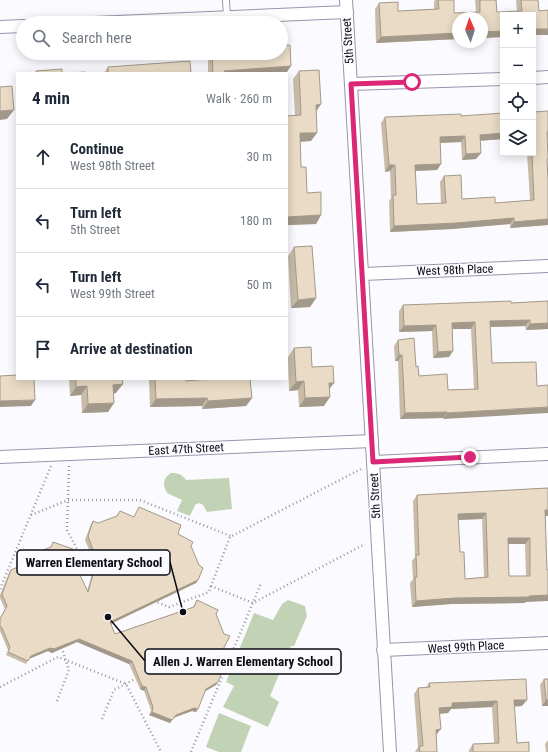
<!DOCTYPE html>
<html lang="en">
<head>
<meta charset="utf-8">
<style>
	:root { --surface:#fff; --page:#f2f2f3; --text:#1f2937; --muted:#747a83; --line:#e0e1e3 }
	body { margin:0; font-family:"Roboto Condensed",sans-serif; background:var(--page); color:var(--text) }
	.controls { position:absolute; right:12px; top:12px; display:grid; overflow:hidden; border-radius:0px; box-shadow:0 2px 10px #0003 }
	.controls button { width:36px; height:36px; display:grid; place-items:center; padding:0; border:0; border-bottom:1px solid var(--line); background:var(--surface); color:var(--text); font:20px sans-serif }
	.compass { position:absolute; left:452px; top:12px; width:36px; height:36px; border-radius:50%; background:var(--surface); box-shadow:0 2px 10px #0003; rotate:357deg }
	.stop { position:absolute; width:12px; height:12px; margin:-9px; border:3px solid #db2777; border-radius:50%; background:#fff }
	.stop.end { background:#db2777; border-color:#fff; box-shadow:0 1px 4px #0008 }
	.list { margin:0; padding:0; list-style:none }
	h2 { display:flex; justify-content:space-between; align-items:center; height:52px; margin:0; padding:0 16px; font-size:17px }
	h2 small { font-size:13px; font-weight:400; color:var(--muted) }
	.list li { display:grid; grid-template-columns:26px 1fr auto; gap:12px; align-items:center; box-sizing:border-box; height:64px; padding:0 16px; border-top:1px solid var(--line) }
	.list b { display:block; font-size:15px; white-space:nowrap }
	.list p { margin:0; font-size:13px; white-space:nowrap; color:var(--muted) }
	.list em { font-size:13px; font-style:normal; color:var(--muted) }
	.icon { flex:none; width:22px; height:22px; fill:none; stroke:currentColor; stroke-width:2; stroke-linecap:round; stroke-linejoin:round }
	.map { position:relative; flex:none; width:548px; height:752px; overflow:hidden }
	.search { position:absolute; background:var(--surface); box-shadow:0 2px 10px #0003; left:16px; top:16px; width:272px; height:44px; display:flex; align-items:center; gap:10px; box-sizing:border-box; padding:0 14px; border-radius:22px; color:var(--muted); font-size:15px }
	.panel { position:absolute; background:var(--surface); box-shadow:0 2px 10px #0003; left:16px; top:72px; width:272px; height:308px; border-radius:0px }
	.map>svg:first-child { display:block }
	.park { fill:#c1d2b5 }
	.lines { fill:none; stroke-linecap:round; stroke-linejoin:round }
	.service-casing { stroke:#9994ab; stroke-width:8 }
	.minor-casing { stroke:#9994ab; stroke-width:14 }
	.path { stroke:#99989e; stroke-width:2.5; stroke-dasharray:1 3; stroke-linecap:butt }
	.service { stroke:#fff; stroke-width:6 }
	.minor { stroke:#fff; stroke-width:12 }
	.wall { fill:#c8bca9; fill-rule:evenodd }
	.shaded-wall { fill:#a3998a }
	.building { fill:#e9dbc5; stroke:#a3998a; fill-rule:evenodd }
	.route { stroke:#db2777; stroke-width:5 }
	.labels { text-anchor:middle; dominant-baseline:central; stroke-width:3; stroke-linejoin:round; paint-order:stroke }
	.street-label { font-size:12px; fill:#0d0b13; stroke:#fbfaff }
	.leader { fill:none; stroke:#0d0b13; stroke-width:1.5 }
	.callout-dot { fill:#0d0b13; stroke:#fbfaff; stroke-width:1.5 }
	.callout { fill:#fbfaff; stroke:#0d0b13; stroke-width:1.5 }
	.callout-label { font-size:13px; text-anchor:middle; font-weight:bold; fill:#0d0b13 }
</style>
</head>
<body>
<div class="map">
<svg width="548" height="752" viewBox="0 0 548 752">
	<rect width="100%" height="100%" fill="#fbfaff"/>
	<g class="park">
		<path d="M 171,473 C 178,473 182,474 186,480 L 229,478 L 232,509 L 207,512 L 203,505 L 199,503 L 195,505 L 190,516 L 177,511 L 182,500 L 167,493 C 163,485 162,479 171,473 Z"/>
		<polygon points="288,600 305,606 307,616 294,646 291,646 270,696 279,702 268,727 223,707 234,686 226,682 254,613 273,620 282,604"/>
		<polygon points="219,713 251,726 241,752 219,752 206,747"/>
	</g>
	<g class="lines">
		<g class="service-casing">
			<polyline id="service" points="226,0 227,17"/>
		</g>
		<g class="minor-casing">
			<g id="minor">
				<polyline points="346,0 390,752"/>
				<polyline points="94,23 347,12"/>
				<polyline points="0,27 23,26"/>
				<polyline points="533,78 548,77"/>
				<polyline points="351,84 503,79"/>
				<polyline points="363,274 548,266"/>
				<polyline points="0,457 372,441"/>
				<polyline points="373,462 548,454"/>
				<polyline points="383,650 548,643"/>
			</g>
		</g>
		<g class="path">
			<polyline points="69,466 67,530 91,576 95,577"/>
			<polyline points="361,469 230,537 211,586 253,603 365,544"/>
			<polyline points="31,515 68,500 140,500 233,537"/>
			<polyline points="0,589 51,466"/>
			<polyline points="154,601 169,607 209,592 211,586"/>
			<polyline points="0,687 58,657 126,684 161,752"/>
			<polyline points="57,701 69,670 62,649"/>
			<polyline points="102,719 114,690 135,679"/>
			<polyline points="191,752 261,583"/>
		</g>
		<use href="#service" class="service"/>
		<use href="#minor" class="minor"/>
	</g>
	<g class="wall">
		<polygon points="435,0 438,0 454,13 476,12 475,0 496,0 497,12 517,12 516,0 538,0 539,11 548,10 548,35 533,35 533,15 503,15 503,37 482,38 458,18 458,39 376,43 375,9 379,3 398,11 434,9 434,2"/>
		<polygon points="210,53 281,53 287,72 269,73 208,73 208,56"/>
		<polygon points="108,67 191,73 104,73"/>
		<polygon points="299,71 321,104 316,111 311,141 300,142 301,167 307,193 321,215 316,224 287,225 287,116 295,115 293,79"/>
		<polygon points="548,111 548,138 547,138 547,162 548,180 548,225 510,228 510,224 452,229 390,232 389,201 391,198 390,171 385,172 381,123 385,117 461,116 503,139 480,141 481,153 476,159 462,160 461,142 440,143 441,164 437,170 415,171 417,204 441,204 440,182 444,176 462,199 495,203 530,200 527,153 533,153"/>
		<polygon points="294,247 316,298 310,307 291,308 288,256"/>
		<polygon points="548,301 548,329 526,330 525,326 490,327 492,363 536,362 443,419 443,418 400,419 398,361 395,361 394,346 398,340 416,367 419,376 448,390 474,389 471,329 452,329 453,351 449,357 433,358 432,331 399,332 399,311 403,305 511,303"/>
		<polygon points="294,348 312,367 324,406 299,407 298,390 289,391 288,357"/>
		<polygon points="69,379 122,379 116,393 113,394 114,403 108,412 82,413 81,395 70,396"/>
		<polygon points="150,379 186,379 186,381 252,398 246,406 202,409 202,406 150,407 149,380"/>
		<path d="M 548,488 L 548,516 L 546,516 L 525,603 L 451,604 L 412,607 L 410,583 L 413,579 L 412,561 L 415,557 L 413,501 L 417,495 ZM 482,519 L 484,577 L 465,579 L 460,552 L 458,520 ZM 508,544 L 525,544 L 526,576 L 509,576 Z"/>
		<polygon points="139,507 178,534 191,546 198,580 196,583 111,624 115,634 193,607 197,600 216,614 219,657 218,682 216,685 205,691 196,712 192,711 173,718 170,723 149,715 151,710 144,691 140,689 129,664 77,642 52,653 48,651 29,658 26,664 6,655 8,650 0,631 0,618 5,609 0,598 0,595 9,573 11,570 20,566 27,553 33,554 50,548 53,542 71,556 87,591 95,564 85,540 91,524 93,521 98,523 116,517 120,511 134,517"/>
		<polygon points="544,679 548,706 542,706 540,685"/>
		<polygon points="429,683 522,706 514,706 517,743 529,752 469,752 469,750 473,744 494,743 492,707 451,709 448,713 439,714 436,735 437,752 415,752 418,747 414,694 418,688 426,688"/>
		<polygon points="548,740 548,752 546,752 545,744"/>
	</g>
	<g class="shaded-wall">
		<rect x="533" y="29" width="15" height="6"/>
		<polygon points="503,31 503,37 482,38 482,32"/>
		<polygon points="458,33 458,39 376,43 381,37"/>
		<polygon points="291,66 287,72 269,73 223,73 224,71"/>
		<polygon points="321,104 315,113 316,105"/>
		<polygon points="14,110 7,119 0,120 0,111"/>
		<polygon points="300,133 317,133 311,141 294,142"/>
		<polygon points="503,133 503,139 475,141 480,135"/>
		<polygon points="465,136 461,142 436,143 440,137"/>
		<polygon points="481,153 476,159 462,160 466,154"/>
		<polygon points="441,164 437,170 411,171 415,165"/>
		<polygon points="389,165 395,165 390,171 385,172"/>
		<polygon points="321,215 316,224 287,225 287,217"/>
		<polygon points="514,218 510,224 452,229 390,232 394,226"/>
		<polygon points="548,219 548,225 510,228 514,222"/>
		<polygon points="316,298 310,307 291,308 298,300"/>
		<polygon points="530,320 525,326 486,327 490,321"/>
		<polygon points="475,322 471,329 448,329 452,323"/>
		<polygon points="548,323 548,329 526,330 530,324"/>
		<polygon points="436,325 432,331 399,332 404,326"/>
		<polygon points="453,351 449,357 433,358 438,352"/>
		<polygon points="399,355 402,355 398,361 395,361"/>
		<polygon points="304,381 298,390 289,391 296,382"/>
		<polygon points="329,383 334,383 327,392"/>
		<polygon points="123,384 116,393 107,394 113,385"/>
		<polygon points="87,386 81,395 70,396 76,387"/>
		<polygon points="330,397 324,406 299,407 305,398"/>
		<polygon points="207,398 202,406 150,407 156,399"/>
		<polygon points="252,398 246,406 202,409 208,401"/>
		<polygon points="35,400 31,406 0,407 0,401"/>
		<polygon points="114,403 108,412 82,413 88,404"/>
		<polygon points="548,407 548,413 443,419 447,413"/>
		<polygon points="447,412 443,418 400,419 405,413"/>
		<polygon points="545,510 548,510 548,516 541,516"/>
		<polygon points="486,513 482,519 454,520 458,514"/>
		<polygon points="508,538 530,538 525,544 503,544"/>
		<polygon points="198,580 196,583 108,625 110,622"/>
		<polygon points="548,595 548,601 526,602 525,603 451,604 412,607 416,601 455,598"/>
		<polygon points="79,639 132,661 129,664 77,642 52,653 48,651 29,659 31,656 50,648"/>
		<polygon points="218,682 216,685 204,692 206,689"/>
		<polygon points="142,686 146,687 144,691 140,689"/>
		<polygon points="514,700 527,700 522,706 510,707"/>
		<polygon points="546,700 548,700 548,706 542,706"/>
		<polygon points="497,701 492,707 451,709 448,713 435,714 439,708 452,703"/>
		<polygon points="194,708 198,709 196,712 192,711 173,718 176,715"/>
		<polygon points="152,712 172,720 170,723 149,715"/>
		<polygon points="441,729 436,735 431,736 436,730"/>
	</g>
	<g class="building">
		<polygon points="438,0 454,0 454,13 480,12 480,0 496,0 497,12 522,11 521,0 538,0 539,11 548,10 548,29 533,29 533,15 503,15 503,31 482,32 482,18 458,18 458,33 381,37 379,3 398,2 398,11 439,9"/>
		<polygon points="290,45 291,66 224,71 225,73 213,73 212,53 281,53 281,46"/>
		<polygon points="190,61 191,73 108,73 108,67"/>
		<polygon points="62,69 62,73 36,73 36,71"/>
		<polygon points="319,70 321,104 316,105 317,133 300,133 301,167 306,167 307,193 321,192 321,215 287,217 287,116 301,115 299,71"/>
		<polygon points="85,72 85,73 70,73"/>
		<polygon points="12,86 14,110 0,111 0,87"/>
		<polygon points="548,111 548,132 547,132 548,159 547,159 548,180 548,219 514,222 514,218 456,223 394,226 393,195 396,195 395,165 389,165 385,117 461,114 461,116 503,113 503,133 480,135 481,153 466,154 465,136 440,137 441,164 415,165 417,204 446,203 444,176 461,175 462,199 495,197 495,203 534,200 532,153 533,153 533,112"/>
		<polygon points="312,246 316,298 298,300 294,247"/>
		<polygon points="511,301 511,303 548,301 548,323 530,324 530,320 490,321 492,363 536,362 537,386 548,385 548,407 447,413 447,412 405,413 402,355 399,355 398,340 414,338 416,367 418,366 419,376 447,374 448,390 478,389 475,322 452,323 453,351 438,352 436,325 404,326 403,305"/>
		<polygon points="311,347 312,367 333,366 334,383 329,383 330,397 305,398 304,381 296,382 294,348"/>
		<polygon points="17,375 17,379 34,379 35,400 0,401 0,376"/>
		<polygon points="76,379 122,379 123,384 113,385 114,403 88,404 87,386 76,387"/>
		<polygon points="155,379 186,379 186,381 209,379 250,379 252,398 208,401 207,398 156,399"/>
		<path d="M 548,488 L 548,510 L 545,510 L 547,570 L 548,570 L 548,595 L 529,596 L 529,597 L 455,598 L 416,601 L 415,577 L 417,577 L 416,555 L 419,555 L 417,495 ZM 486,513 L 488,577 L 465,579 L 464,552 L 460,552 L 458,514 ZM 508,538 L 530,538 L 530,576 L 509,576 Z"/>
		<polygon points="139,507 181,525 178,534 193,542 191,546 199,565 203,568 198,580 110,622 115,634 194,607 197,600 218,610 216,614 224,634 230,636 219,657 224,667 218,682 206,689 198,709 194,708 176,715 172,720 152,712 153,707 146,687 142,686 132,661 79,639 54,649 50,648 31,656 28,661 8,652 10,647 2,628 0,627 0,619 7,606 2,594 11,570 20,566 27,553 33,554 51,547 53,542 73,549 71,556 88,592 97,561 88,536 93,521 98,523 117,516 120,511 134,517"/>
		<polygon points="526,679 527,700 514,700 517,743 529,742 529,752 473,752 473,744 499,743 497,701 452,703 452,707 439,708 441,729 436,730 437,752 420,752 419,746 423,746 418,688 430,687 429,683"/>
		<polygon points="544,679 548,679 548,700 546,700"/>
	</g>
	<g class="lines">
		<polyline class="route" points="412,82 351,84 373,462 470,457"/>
	</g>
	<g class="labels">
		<g class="street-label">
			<text transform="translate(348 41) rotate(-94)">5th Street</text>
			<text transform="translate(455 270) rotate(-2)">West 98th Place</text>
			<text transform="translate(186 449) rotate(-3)">East 47th Street</text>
			<text transform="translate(375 496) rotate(-93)">5th Street</text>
			<text transform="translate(466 647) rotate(-3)">West 99th Place</text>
		</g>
	</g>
	<path class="leader" d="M183 612L170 562M108 617L145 661"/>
	<g class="callout-dot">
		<circle cx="183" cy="612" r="4"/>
		<circle cx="108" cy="617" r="4"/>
	</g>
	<g class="callout">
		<rect x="17" y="550" width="153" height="25" rx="4"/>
		<rect x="145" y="649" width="196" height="25" rx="4"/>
	</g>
	<g class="callout-label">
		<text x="94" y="567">Warren Elementary School</text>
		<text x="243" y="666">Allen J. Warren Elementary School</text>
	</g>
</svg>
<div class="controls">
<button>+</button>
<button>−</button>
<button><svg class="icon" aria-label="locate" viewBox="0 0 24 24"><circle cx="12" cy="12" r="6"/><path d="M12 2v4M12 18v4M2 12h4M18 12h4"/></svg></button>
<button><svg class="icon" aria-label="layers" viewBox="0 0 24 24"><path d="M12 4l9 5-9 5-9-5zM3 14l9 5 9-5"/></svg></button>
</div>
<svg class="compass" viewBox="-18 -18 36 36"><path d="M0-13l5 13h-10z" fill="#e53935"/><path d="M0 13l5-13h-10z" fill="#747a83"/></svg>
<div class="stop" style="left:412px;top:82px"></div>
<div class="stop end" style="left:470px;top:457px"></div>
<div class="search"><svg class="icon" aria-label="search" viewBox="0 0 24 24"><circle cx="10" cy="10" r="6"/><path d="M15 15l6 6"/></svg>Search here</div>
<section class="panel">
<h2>4 min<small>Walk · 260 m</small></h2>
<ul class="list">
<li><svg class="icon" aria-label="ahead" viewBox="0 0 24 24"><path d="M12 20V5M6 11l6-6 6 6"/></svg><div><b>Continue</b><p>West 98th Street</p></div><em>30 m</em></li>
<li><svg class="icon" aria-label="left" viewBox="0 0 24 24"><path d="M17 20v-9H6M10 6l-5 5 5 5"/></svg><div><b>Turn left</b><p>5th Street</p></div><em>180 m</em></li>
<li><svg class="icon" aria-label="left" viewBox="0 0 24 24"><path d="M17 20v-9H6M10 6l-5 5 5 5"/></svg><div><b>Turn left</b><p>West 99th Street</p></div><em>50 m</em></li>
<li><svg class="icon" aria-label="arrive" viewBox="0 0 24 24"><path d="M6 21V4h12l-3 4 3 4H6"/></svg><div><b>Arrive at destination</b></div></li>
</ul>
</section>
</div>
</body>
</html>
